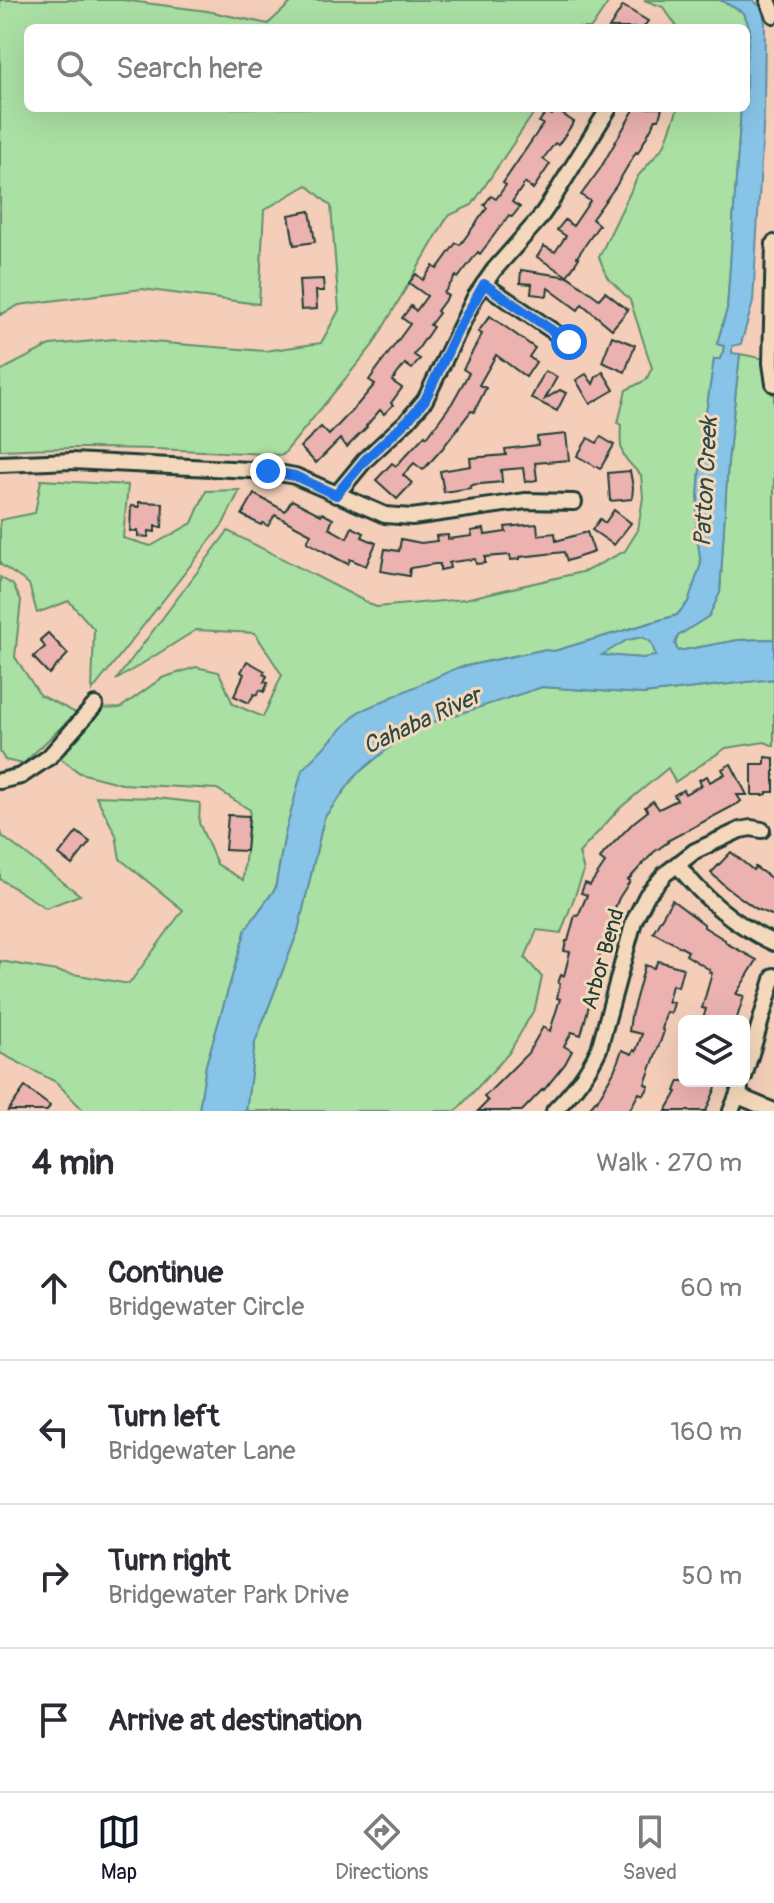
<!DOCTYPE html>
<html lang="en">
<head>
<meta charset="utf-8">
<style>
	:root { --surface:#fff; --page:#f2f2f3; --text:#2b2b33; --muted:#7c7c81; --line:#e1e1e2; --accent:#111827 }
	body { margin:0; font-family:Pangolin,sans-serif; background:var(--page); color:var(--text) }
	.controls { position:absolute; right:24px; bottom:24px; display:grid; overflow:hidden; border-radius:12px; box-shadow:0 8px 32px #0002 }
	.controls button { width:72px; height:72px; display:grid; place-items:center; padding:0; border:0; border-bottom:2px solid var(--line); background:var(--surface); color:var(--text); font:40px sans-serif }
	.stop { position:absolute; width:24px; height:24px; margin:-18px; border:6px solid #1a73e8; border-radius:50%; background:#fff }
	.stop.end { background:#1a73e8; border-color:#fff; box-shadow:0 2px 8px #0008 }
	.list { margin:0; padding:0; list-style:none }
	h2 { display:flex; justify-content:space-between; align-items:center; height:104px; margin:0; padding:0 32px; font-size:34px }
	h2 small { font-size:26px; font-weight:400; color:var(--muted) }
	.list li { display:grid; grid-template-columns:52px 1fr auto; gap:24px; align-items:center; box-sizing:border-box; height:144px; padding:0 32px; border-top:2px solid var(--line) }
	.list b { display:block; font-size:30px; white-space:nowrap }
	.list p { margin:0; font-size:26px; white-space:nowrap; color:var(--muted) }
	.list em { font-size:26px; font-style:normal; color:var(--muted) }
	.icon { flex:none; width:44px; height:44px; fill:none; stroke:currentColor; stroke-width:2; stroke-linecap:round; stroke-linejoin:round }
	.map { position:relative; flex:none; width:774px; height:1111px; overflow:hidden }
	.search { position:absolute; background:var(--surface); box-shadow:0 8px 32px #0002; left:24px; right:24px; top:24px; height:88px; display:flex; align-items:center; gap:20px; box-sizing:border-box; padding:0 28px; border-radius:12px; color:var(--muted); font-size:30px }
	.sheet { height:680px; background:var(--surface) }
	nav { display:flex; justify-content:space-around; align-items:center; box-sizing:border-box; height:112px; border-top:2px solid var(--line); background:var(--surface); font-size:22px; color:var(--muted) }
	nav a { display:grid; justify-items:center; gap:4px }
	nav .on { color:var(--accent) }
	.map>svg:first-child { display:block }
	.green { fill:#aae0a3; stroke:#648e6c; stroke-width:2 }
	.water { fill:#88c4e8; stroke:#5e8ea0; stroke-width:2; fill-rule:evenodd }
	.building { fill:#ebb2b0; stroke:#1f3d34; stroke-width:2 }
	.lines { fill:none; stroke-linecap:round; stroke-linejoin:round }
	.minor-casing { stroke:#1f3d34; stroke-width:20 }
	.minor { stroke:#f4d8bb; stroke-width:14 }
	.route { stroke:#1a73e8; stroke-width:10 }
	.labels { text-anchor:middle; dominant-baseline:central; stroke-width:6; stroke-linejoin:round; paint-order:stroke }
	.street-label { font-size:22px; fill:#1f3d34; stroke:#f4d8bb }
	.water-label { font-size:24px; font-style:italic; fill:#2a4a46; stroke:#f4d8bb }
</style>
</head>
<body>
<div class="map">
<svg width="774" height="1111" viewBox="0 0 774 1111">
	<rect width="100%" height="100%" fill="#f4ceb9"/>
	<filter id="ink" filterUnits="userSpaceOnUse"><feTurbulence type="fractalNoise" baseFrequency=".0125" numOctaves="2"/><feDisplacementMap in="SourceGraphic" scale="16" xChannelSelector="R" yChannelSelector="G"/><feConvolveMatrix kernelMatrix="1 2 1 2 8 2 1 2 1" color-interpolation-filters="sRGB"/></filter>
	<g filter="url(#ink)">
		<g class="green">
			<path d="M 0,0 L 122,0 L 207,11 L 268,24 L 294,0 L 610,0 L 591,28 L 28,28 L 28,108 L 537,108 L 472,205 L 448,216 L 373,345 L 283,455 C 189,450 94,445 0,450 L 0,371 L 50,345 L 115,339 L 265,351 L 321,343 L 339,310 L 331,206 L 307,185 L 264,210 L 259,304 L 142,289 L 19,305 L 0,315 Z"/>
			<polygon points="644,0 720,0 732,5 744,13 750,29 746,62 746,28 678,28 663,7"/>
			<path d="M 678,108 L 741,108 L 727,309 L 717,344 L 724,346 L 723,352 L 720,359 L 714,359 L 702,440 L 696,528 L 701,564 L 688,602 L 677,615 L 554,651 L 542,650 L 457,668 L 285,834 L 275,889 L 246,929 L 206,1065 L 199,1111 L 84,1111 L 56,1082 L 0,1053 L 0,961 L 129,984 L 183,910 L 120,859 L 116,835 L 96,796 L 157,798 L 200,803 L 199,823 L 217,864 L 243,880 L 250,810 L 217,789 L 122,784 L 80,773 L 56,755 L 96,709 L 120,708 L 162,678 L 196,667 L 219,672 L 233,704 L 263,717 L 282,675 L 255,633 L 196,630 L 116,680 L 228,531 L 376,607 L 465,599 L 586,571 L 625,551 L 638,530 L 643,497 L 641,475 C 621,456 619,453 621,425 L 618,423 L 626,390 L 646,380 L 652,368 L 630,300 L 607,277 L 599,257 L 638,176 L 664,146 Z"/>
			<polygon points="740,354 766,359 767,387 774,395 774,639 738,640 678,651 675,644 678,636 688,629 720,593 728,461"/>
			<polygon points="41,480 128,485 123,538 151,546 192,523 206,491 240,490 223,524 92,691 94,629 69,601 37,613 29,584 0,564 0,520 35,513"/>
			<polygon points="0,577 13,585 21,600 15,657 40,695 76,713 23,764 5,760 0,752"/>
			<polygon points="642,637 651,641 656,656 643,658 600,655 627,640"/>
			<polygon points="774,679 774,746 765,742 726,748 675,782 668,768 620,808 579,853 584,871 561,933 537,930 525,958 542,977 535,1008 509,1053 456,1111 246,1111 255,1042 298,931 324,818 357,774 412,728 542,687 643,694"/>
			<polygon points="0,829 3,837 80,895 46,908 0,879"/>
		</g>
		<path class="water" d="M 720,0 L 753,0 L 761,7 L 765,22 L 764,110 L 753,302 L 741,344 L 732,346 L 732,353 L 740,354 L 728,461 L 720,593 L 709,616 L 678,636 L 675,644 L 678,651 L 738,640 L 774,639 L 774,679 L 643,694 L 542,687 L 412,729 L 357,774 L 324,818 L 298,931 L 255,1042 L 246,1111 L 199,1111 L 206,1065 L 246,929 L 275,889 L 285,834 L 302,770 L 358,712 L 457,668 L 542,650 L 554,651 L 677,615 L 688,602 L 701,564 L 696,528 L 702,440 L 714,359 L 720,359 L 723,352 L 724,346 L 717,344 L 727,309 L 741,108 L 746,108 L 746,62 L 750,29 L 744,13 ZM 642,637 L 651,642 L 656,656 L 643,658 L 602,655 L 627,640 Z"/>
		<g class="building">
			<polygon points="623,6 648,21 643,28 609,28"/>
			<polygon points="635,108 662,108 659,119 656,119 638,153 636,152 616,186 592,219 599,225 577,257 579,258 567,276 537,257 544,246 555,252 566,236 557,230 565,220 573,226 590,201 581,195 600,169"/>
			<polygon points="556,110 574,122 558,145 555,143 543,159 550,164 533,189 525,183 512,202 520,207 512,217 509,215 480,254 478,252 458,278 456,276 444,293 448,296 437,311 439,313 430,325 433,327 414,355 420,359 412,369 405,364 392,381 402,388 391,403 393,405 384,414 380,410 366,426 367,427 347,447 340,439 316,463 300,447 321,427 329,435 358,404 375,384 369,380 410,324 402,318 411,306 416,311 427,296 409,283 416,274 423,280 433,266 437,269 456,243 460,245 487,208 484,205 491,196 496,199 506,185 503,183 543,124 539,122 546,112 552,115"/>
			<polygon points="310,211 315,242 294,245 289,215"/>
			<polygon points="521,270 569,277 599,299 605,292 628,310 612,329 582,304 578,310 548,288 547,296 531,294 532,284 520,283"/>
			<polygon points="323,279 324,291 316,291 317,309 301,310 299,280"/>
			<polygon points="490,316 535,348 529,357 536,362 526,377 496,355 479,385 486,388 474,412 471,411 442,449 423,470 414,463 403,475 412,483 397,499 376,480 392,463 396,466 425,435 427,437 452,403 469,373 463,369 482,334 478,332"/>
			<polygon points="612,336 635,345 625,372 602,362"/>
			<polygon points="545,371 557,377 545,399 560,390 566,393 557,411 531,398"/>
			<polygon points="603,372 614,390 590,404 576,380 586,374 593,384 596,377"/>
			<polygon points="566,434 569,460 535,463 537,480 525,482 523,468 501,470 502,482 470,485 471,488 444,492 440,471 471,466 470,458 506,455 505,449 538,445 537,437"/>
			<polygon points="601,437 614,445 600,469 577,456 588,438 597,443"/>
			<polygon points="630,471 633,487 632,499 610,501 608,473"/>
			<polygon points="254,494 285,511 292,500 321,515 322,513 333,519 329,528 347,538 352,527 364,533 362,537 376,543 366,566 350,559 348,564 338,559 307,542 311,534 275,515 268,526 263,523 261,525 242,515"/>
			<polygon points="139,502 163,503 162,527 155,526 155,532 149,531 148,537 138,536 138,531 130,531 131,506 139,507"/>
			<polygon points="614,510 631,523 614,545 592,530 600,519 605,523"/>
			<polygon points="537,524 538,535 555,533 556,541 587,532 594,552 567,561 564,552 520,557 520,559 511,560 510,555 485,557 485,563 476,564 475,559 452,562 449,563 450,568 440,570 440,564 435,564 410,568 409,576 381,571 385,549 399,551 401,539 421,543 437,541 436,536 448,535 448,539 472,536 471,531 484,529 485,535 506,532 505,527"/>
			<polygon points="48,633 68,654 49,674 33,657 45,647 40,640"/>
			<polygon points="247,661 265,671 263,674 267,676 264,682 268,683 264,692 260,690 257,695 254,694 249,703 234,696 244,674 241,672"/>
			<polygon points="765,757 774,758 774,792 767,792 767,794 764,795 752,795 752,764 765,764"/>
			<polygon points="731,764 747,795 737,795 741,801 739,803 667,841 668,842 654,852 628,880 630,881 619,898 610,920 590,991 591,998 581,1035 572,1032 564,1046 572,1051 565,1064 544,1090 543,1089 522,1111 478,1111 488,1101 484,1097 528,1053 543,1027 550,1031 560,999 557,998 560,984 558,983 561,975 564,976 570,952 564,951 566,941 568,941 575,915 578,916 587,895 581,893 585,883 590,885 605,863 600,859 604,853 634,822 648,811 645,807 653,801 659,809 677,800 674,795 683,790 685,794 702,785 699,780 707,776 710,782 725,774 722,769"/>
			<polygon points="228,815 249,816 246,851 225,850"/>
			<polygon points="77,832 90,842 72,865 59,855"/>
			<polygon points="731,852 753,870 755,867 774,880 774,916 755,908 726,887 711,873"/>
			<polygon points="672,900 704,924 704,927 725,940 726,943 757,960 736,994 744,996 736,1021 702,1021 706,1009 702,1008 712,973 709,972 710,970 686,955 688,951 653,932"/>
			<polygon points="658,961 683,968 678,987 672,985 668,1002 674,1003 671,1013 666,1012 662,1030 664,1031 662,1037 645,1084 649,1086 644,1095 639,1093 629,1111 587,1111 596,1100 597,1101 614,1071 622,1050 632,1054 634,1050 636,1051 642,1034 629,1031 631,1016 645,965 654,968"/>
			<polygon points="679,1081 707,1081 717,1085 706,1111 666,1111 677,1092 675,1091"/>
			<polygon points="25,1087 50,1106 47,1111 8,1111"/>
		</g>
		<g class="lines">
			<g class="minor-casing">
				<g id="minor">
					<polyline points="768,0 774,15"/>
					<polyline points="774,243 771,363 774,384"/>
					<polyline points="484,284 569,342"/>
					<polyline points="0,464 72,461 268,471 295,476 385,515 412,517 526,501 574,502"/>
					<polyline points="336,495 365,460 408,420 425,400 475,297 494,270 539,219 550,203 609,108"/>
					<polyline points="0,781 21,776 49,757 95,705"/>
					<path d="M 677,864 C 703,898 735,925 774,943"/>
					<polyline points="744,1077 774,976"/>
					<polyline points="738,1096 774,1111"/>
					<path d="M 554,1111 C 573,1092 588,1073 599,1049 L 634,921 L 647,895 L 665,874 L 695,851 L 740,830 L 751,828 L 762,830"/>
					<polyline points="731,1111 740,1089"/>
				</g>
			</g>
			<use href="#minor" class="minor"/>
		</g>
	</g>
	<g class="lines" filter="url(#ink)">
		<polyline class="route" points="268,471 295,476 336,495 365,460 408,420 425,400 458,330 484,284 569,342"/>
	</g>
	<g class="labels">
		<g class="street-label">
			<text transform="translate(603 959) rotate(-74)">Arbor Bend</text>
		</g>
		<g class="water-label">
			<text transform="translate(706 482) rotate(-87)">Patton Creek</text>
			<text transform="translate(422 721) rotate(-25)">Cahaba River</text>
		</g>
	</g>
</svg>
<div class="controls">
<button><svg class="icon" aria-label="layers" viewBox="0 0 24 24"><path d="M12 4l9 5-9 5-9-5zM3 14l9 5 9-5"/></svg></button>
</div>
<div class="stop" style="left:569px;top:342px"></div>
<div class="stop end" style="left:268px;top:471px"></div>
<div class="search"><svg class="icon" aria-label="search" viewBox="0 0 24 24"><circle cx="10" cy="10" r="6"/><path d="M15 15l6 6"/></svg>Search here</div>
</div>
<section class="sheet">
<h2>4 min<small>Walk · 270 m</small></h2>
<ul class="list">
<li><svg class="icon" aria-label="ahead" viewBox="0 0 24 24"><path d="M12 20V5M6 11l6-6 6 6"/></svg><div><b>Continue</b><p>Bridgewater Circle</p></div><em>60 m</em></li>
<li><svg class="icon" aria-label="left" viewBox="0 0 24 24"><path d="M17 20v-9H6M10 6l-5 5 5 5"/></svg><div><b>Turn left</b><p>Bridgewater Lane</p></div><em>160 m</em></li>
<li><svg class="icon" aria-label="right" viewBox="0 0 24 24"><path d="M7 20v-9h11M14 6l5 5-5 5"/></svg><div><b>Turn right</b><p>Bridgewater Park Drive</p></div><em>50 m</em></li>
<li><svg class="icon" aria-label="arrive" viewBox="0 0 24 24"><path d="M6 21V4h12l-3 4 3 4H6"/></svg><div><b>Arrive at destination</b></div></li>
</ul>
</section>
<nav>
<a class="on"><svg class="icon" aria-label="map" viewBox="0 0 24 24"><path d="M3 6l6-2 6 2 6-2v14l-6 2-6-2-6 2zM9 4v14M15 6v14"/></svg>Map</a>
<a><svg class="icon" aria-label="directions" viewBox="0 0 24 24"><path d="M12 3l9 9-9 9-9-9zM9 14v-3h6M13 9l2 2-2 2"/></svg>Directions</a>
<a><svg class="icon" aria-label="saved" viewBox="0 0 24 24"><path d="M7 4h10v16l-5-4-5 4z"/></svg>Saved</a>
</nav>
</body>
</html>
